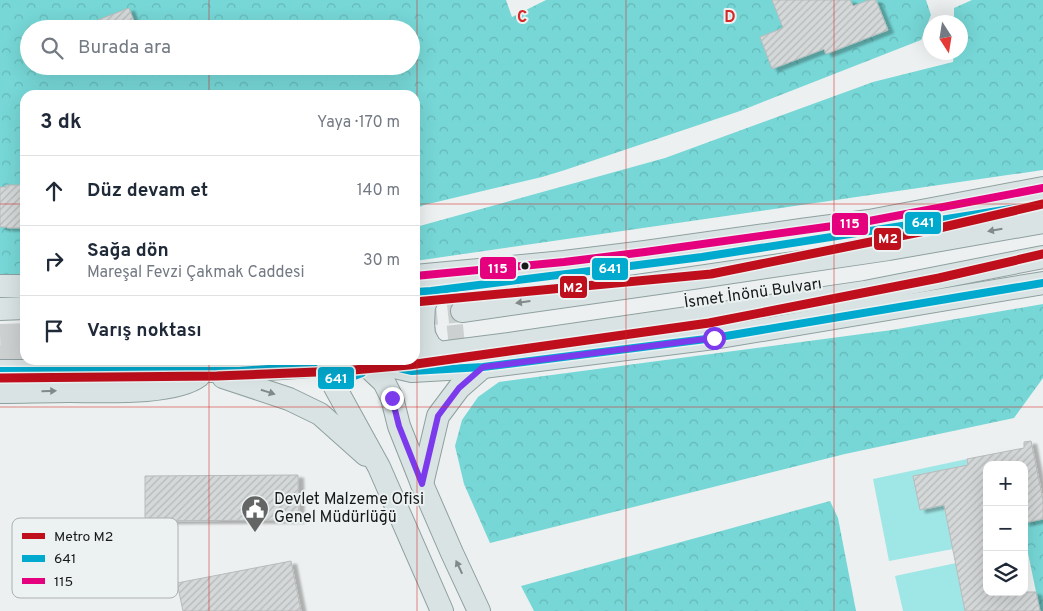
<!DOCTYPE html>
<html lang="tr">
<head>
<meta charset="utf-8">
<style>
	:root { --surface:#fff; --page:#f6f6f7; --text:#1f2937; --muted:#747a83; --line:#e0e1e3 }
	body { margin:0; font-family:Overpass,sans-serif; background:var(--page); color:var(--text) }
	.controls { position:absolute; right:15px; bottom:15px; display:grid; overflow:hidden; border-radius:10px; box-shadow:0 5px 20px #0002 }
	.controls button { width:45px; height:45px; display:grid; place-items:center; padding:0; border:0; border-bottom:1px solid var(--line); background:var(--surface); color:var(--text); font:25px sans-serif }
	.compass { position:absolute; left:923px; top:15px; width:45px; height:45px; border-radius:50%; background:var(--surface); box-shadow:0 5px 20px #0002; rotate:168deg }
	.stop { position:absolute; width:15px; height:15px; margin:-11px; border:4px solid #7c3aed; border-radius:50%; background:#fff }
	.stop.end { background:#7c3aed; border-color:#fff; box-shadow:0 1px 5px #0008 }
	.list { margin:0; padding:0; list-style:none }
	h2 { display:flex; justify-content:space-between; align-items:center; height:65px; margin:0; padding:0 20px; font-size:21px }
	h2 small { font-size:16px; font-weight:400; color:var(--muted) }
	.list li { display:grid; grid-template-columns:32px 1fr auto; gap:15px; align-items:center; box-sizing:border-box; height:70px; padding:0 20px; border-top:1px solid var(--line) }
	.list b { display:block; font-size:19px; white-space:nowrap }
	.list p { margin:0; font-size:16px; white-space:nowrap; color:var(--muted) }
	.list em { font-size:16px; font-style:normal; color:var(--muted) }
	.icon { flex:none; width:28px; height:28px; fill:none; stroke:currentColor; stroke-width:2; stroke-linecap:round; stroke-linejoin:round }
	.map { position:relative; flex:none; width:1043px; height:611px; overflow:hidden }
	.search { position:absolute; background:var(--surface); box-shadow:0 5px 20px #0002; left:20px; top:20px; width:400px; height:55px; display:flex; align-items:center; gap:12px; box-sizing:border-box; padding:0 18px; border-radius:28px; color:var(--muted); font-size:19px }
	.panel { position:absolute; background:var(--surface); box-shadow:0 5px 20px #0002; left:20px; top:90px; width:400px; height:275px; border-radius:15px }
	.map>svg:first-child { display:block }
	.grass { fill:#9fe7e6 }
	.forest { fill:url(#forest-crowns); fill-rule:evenodd }
	.building { fill:url(#building-hatch); stroke:#b8bbbb; filter:url(#shadow) }
	.lines { fill:none; stroke-linecap:round; stroke-linejoin:round }
	.primary-tunnel { stroke:#cdd0d0; stroke-width:22; stroke-dasharray:22 11; stroke-linecap:butt }
	.primary-casing { stroke:#8ea09f; stroke-width:24 }
	.primary { stroke:#d9e3e3; stroke-width:22 }
	.bus-1-casing { stroke:#ecf1f1; stroke-width:11 }
	.bus-2-casing { stroke:#ecf1f1; stroke-width:11 }
	.bus-1 { stroke:#00a9ce; stroke-width:8 }
	.bus-2 { stroke:#e5007d; stroke-width:8 }
	.metro-1-casing { stroke:#ecf1f1; stroke-width:12 }
	.metro-1 { stroke:#bf0e1c; stroke-width:9 }
	.oneway { fill:#828989 }
	.route { stroke:#7c3aed; stroke-width:6 }
	.grid { fill:none; stroke:#d62828; stroke-width:1; stroke-opacity:0.55 }
	.bus-dot { fill:#181a1a; stroke:#ecf1f1; stroke-width:2 }
	.labels { text-anchor:middle; dominant-baseline:central; stroke-width:4; stroke-linejoin:round; paint-order:stroke }
	.street-label { font-size:16px; fill:#181a1a; stroke:#ecf1f1 }
	.poi-label { font-size:16px; fill:#181a1a; stroke:#ecf1f1; text-anchor:start }
	.key { fill:#ecf1f1; stroke:#acb0b0; stroke-width:1 }
	.key-label { font-size:14px; fill:#181a1a }
	.grid-label { font-size:16px; text-anchor:middle; font-weight:bold; fill:#d62828; stroke:#ecf1f1; stroke-width:4; stroke-linejoin:round; paint-order:stroke }
	.line-badge { stroke:#ecf1f1; stroke-width:2 }
	.badge-label { font-size:14px; text-anchor:middle; font-weight:bold; fill:#fff }
</style>
</head>
<body>
<div class="map">
<svg width="1043" height="611" viewBox="0 0 1043 611">
	<defs>
		<pattern id="forest-crowns" width="20" height="18" patternUnits="userSpaceOnUse" patternTransform="scale(1.25)"><rect width="20" height="18" fill="#76d7d6"/><path d="M2 6a3 3 0 1 1 6 0M12 15a3 3 0 1 1 6 0" fill="none" stroke="#65b8b7"/></pattern>
		<pattern id="building-hatch" width="6" height="6" patternUnits="userSpaceOnUse" patternTransform="scale(1.25)"><rect width="6" height="6" fill="#d5d8d8"/><path d="M-1 1l2-2M0 6l6-6M5 7l2-2" fill="none" stroke="#b6b9b9"/></pattern>
		<filter id="shadow"><feDropShadow dx="5.5" dy="3" stdDeviation="1" flood-color="#0004"/></filter>
	</defs>
	<rect width="100%" height="100%" fill="#edf0f0"/>
	<g class="grass">
		<polygon points="967,459 968,465 944,505 953,549 889,561 873,479"/>
		<polygon points="956,563 965,611 903,611 895,576"/>
	</g>
	<g class="forest">
		<path d="M 0,0 L 506,0 L 512,17 L 546,0 L 926,0 L 931,15 L 921,40 L 740,111 L 565,170 L 542,177 L 424,205 L 415,209 L 415,95 L 25,95 L 25,286 L 0,286 ZM 29,29 L 411,29 L 411,66 L 29,66 Z"/>
		<polygon points="972,0 1043,0 1043,170 415,261 415,228 416,227 665,158 873,82 953,62 954,53 960,52 960,22 954,22 954,8"/>
		<polygon points="1043,304 1043,378 1014,418 845,454 490,543 464,484 455,446 462,420 478,397 499,382 892,330"/>
		<polygon points="830,501 838,518 856,611 534,611 521,586"/>
		<polygon points="1043,519 1043,611 1040,611 1024,534 1024,523"/>
	</g>
	<g class="building">
		<polygon points="772,0 850,0 853,6 869,0 876,0 888,30 826,54 824,49 772,69 760,37 783,28"/>
		<polygon points="129,8 137,29 77,29 77,28"/>
		<polygon points="6,185 25,185 25,228 7,228 7,227 0,227 0,187 6,187"/>
		<polygon points="1031,441 1043,500 1043,519 1024,523 1024,465 987,465 987,592 1036,592 1040,611 965,611 944,505 920,510 913,476 968,465 967,459 1024,448 1024,442"/>
		<polygon points="298,475 299,520 145,521 145,476"/>
		<polygon points="291,561 301,611 183,611 177,583"/>
	</g>
	<g class="lines">
		<g class="primary-tunnel">
			<polyline points="415,316 462,311"/>
			<polyline points="0,335 25,334"/>
			<polyline points="415,340 464,335"/>
			<polyline points="0,356 25,356"/>
		</g>
		<g class="primary-casing">
			<g id="primary">
				<polyline points="1007,210 1043,204"/>
				<polyline points="415,276 564,262 645,252 801,230 869,221 1043,188"/>
				<polyline points="0,286 25,286"/>
				<polyline points="431,291 424,306 423,323 424,335 430,346 439,353"/>
				<polyline points="415,292 431,291 508,281"/>
				<polyline points="0,309 25,308"/>
				<polyline points="462,311 672,281 889,249 1043,222"/>
				<polyline points="415,353 439,353 516,343 865,292 1043,257"/>
				<polyline points="373,362 412,371 483,367 714,338 1043,283"/>
				<polyline points="368,367 384,382 392,398 399,426 422,484 452,553 479,611"/>
				<polyline points="0,371 239,371 311,366"/>
				<polyline points="223,377 289,399 320,414 366,455"/>
				<polyline points="330,378 379,467 442,611"/>
				<path d="M 0,392 C 23,392 46,391 70,391 C 101,391 174,395 199,376"/>
				<polyline points="422,484 438,416 459,388 483,367"/>
			</g>
		</g>
		<use href="#primary" class="primary"/>
		<g class="bus-1-casing">
			<g id="bus-1">
				<polyline points="415,292 431,291 702,257 1043,204"/>
				<polyline points="0,371 239,371 311,366 322,374 330,378 349,378 362,373 373,362 412,371 483,367 714,338 1043,283"/>
			</g>
		</g>
		<g class="bus-2-casing">
			<polyline id="bus-2" points="415,276 564,262 645,252 869,221 1043,188"/>
		</g>
		<use href="#bus-1" class="bus-1"/>
		<use href="#bus-2" class="bus-2"/>
		<g class="metro-1-casing">
			<g id="metro-1">
				<polyline points="415,302 711,274 935,229 1043,204"/>
				<polyline points="0,378 217,376 342,371 409,365 709,323 939,278 1043,254"/>
			</g>
		</g>
		<use href="#metro-1" class="metro-1"/>
	</g>
	<defs><path id="oneway-solid" d="M-6-.8H1V-3.2L6.5 0L1 3.2V.8H-6Z" transform="scale(1.25)"/></defs>
	<g class="oneway">
		<use href="#oneway-solid" transform="translate(995 230) rotate(170)"/>
		<use href="#oneway-solid" transform="translate(523 302) rotate(172)"/>
		<use href="#oneway-solid" transform="translate(49 391) rotate(-1)"/>
		<use href="#oneway-solid" transform="translate(268 392) rotate(18)"/>
		<use href="#oneway-solid" transform="translate(459 567) rotate(-115)"/>
	</g>
	<g class="lines">
		<polyline class="route" points="392,398 399,426 422,484 438,416 459,388 483,367 714,338"/>
	</g>
	<path class="grid" d="M 209,0 L 209,29M 417,0 L 417,611M 626,0 L 626,611M 834,0 L 834,611M 209,66 L 209,95M 0,204 L 25,204M 415,204 L 1043,204M 209,360 L 209,611M 0,407 L 1043,407"/>
	<defs>
		<g id="civic-pin" transform="scale(1.4375)"><path d="M0 17L-7.5 6A9.5 9.5 0 1 1 7.5 6Z" fill="#636565" stroke="#ecf1f1"/><path d="M-.6-6.5H3V-4.5H.6V-3L4-1V1h2V6H-6V1h2V-1L-.6-3ZM-1.2 2.5V6h2.4V2.5Z" fill="#fff"/></g>
	</defs>
	<g fill-rule="evenodd">
		<use href="#civic-pin" x="255" y="509"/>
	</g>
	<circle class="bus-dot" cx="525" cy="266" r="4.5"/>
	<g class="labels">
		<g class="street-label">
			<text transform="translate(753 294) rotate(-8)">İsmet İnönü Bulvarı</text>
		</g>
		<g class="poi-label">
			<text x="274" y="500">Devlet Malzeme Ofisi<tspan x="274" dy="18">Genel Müdürlüğü</tspan></text>
		</g>
	</g>
	<rect x="12" y="518" width="166" height="80" rx="8" class="key"/>
	<rect x="22" y="533" width="23" height="6" fill="#bf0e1c"/>
	<rect x="22" y="555" width="23" height="7" fill="#00a9ce"/>
	<rect x="22" y="578" width="23" height="6" fill="#e5007d"/>
	<g class="key-label">
		<text x="54" y="541">Metro M2</text>
		<text x="54" y="563">641</text>
		<text x="54" y="586">115</text>
	</g>
	<g class="grid-label">
		<text x="522" y="22">C</text>
		<text x="730" y="22">D</text>
	</g>
	<g class="line-badge">
		<rect x="904" y="211" width="38" height="24" rx="5" fill="#00a9ce"/>
		<rect x="831" y="212" width="38" height="24" rx="5" fill="#e5007d"/>
		<rect x="873" y="227" width="29" height="24" rx="5" fill="#bf0e1c"/>
		<rect x="479" y="256" width="38" height="24" rx="5" fill="#e5007d"/>
		<rect x="591" y="257" width="38" height="24" rx="5" fill="#00a9ce"/>
		<rect x="559" y="275" width="29" height="24" rx="5" fill="#bf0e1c"/>
		<rect x="317" y="366" width="38" height="24" rx="5" fill="#00a9ce"/>
	</g>
	<g class="badge-label">
		<text x="923" y="227">641</text>
		<text x="850" y="228">115</text>
		<text x="888" y="243">M2</text>
		<text x="498" y="273">115</text>
		<text x="610" y="273">641</text>
		<text x="573" y="292">M2</text>
		<text x="336" y="383">641</text>
	</g>
</svg>
<div class="controls">
<button>+</button>
<button>−</button>
<button><svg class="icon" aria-label="layers" viewBox="0 0 24 24"><path d="M12 4l9 5-9 5-9-5zM3 14l9 5 9-5"/></svg></button>
</div>
<svg class="compass" viewBox="-18 -18 36 36"><path d="M0-13l5 13h-10z" fill="#e53935"/><path d="M0 13l5-13h-10z" fill="#747a83"/></svg>
<div class="stop" style="left:714px;top:338px"></div>
<div class="stop end" style="left:392px;top:398px"></div>
<div class="search"><svg class="icon" aria-label="search" viewBox="0 0 24 24"><circle cx="10" cy="10" r="6"/><path d="M15 15l6 6"/></svg>Burada ara</div>
<section class="panel">
<h2>3 dk<small>Yaya · 170 m</small></h2>
<ul class="list">
<li><svg class="icon" aria-label="ahead" viewBox="0 0 24 24"><path d="M12 20V5M6 11l6-6 6 6"/></svg><div><b>Düz devam et</b></div><em>140 m</em></li>
<li><svg class="icon" aria-label="right" viewBox="0 0 24 24"><path d="M7 20v-9h11M14 6l5 5-5 5"/></svg><div><b>Sağa dön</b><p>Mareşal Fevzi Çakmak Caddesi</p></div><em>30 m</em></li>
<li><svg class="icon" aria-label="arrive" viewBox="0 0 24 24"><path d="M6 21V4h12l-3 4 3 4H6"/></svg><div><b>Varış noktası</b></div></li>
</ul>
</section>
</div>
</body>
</html>
